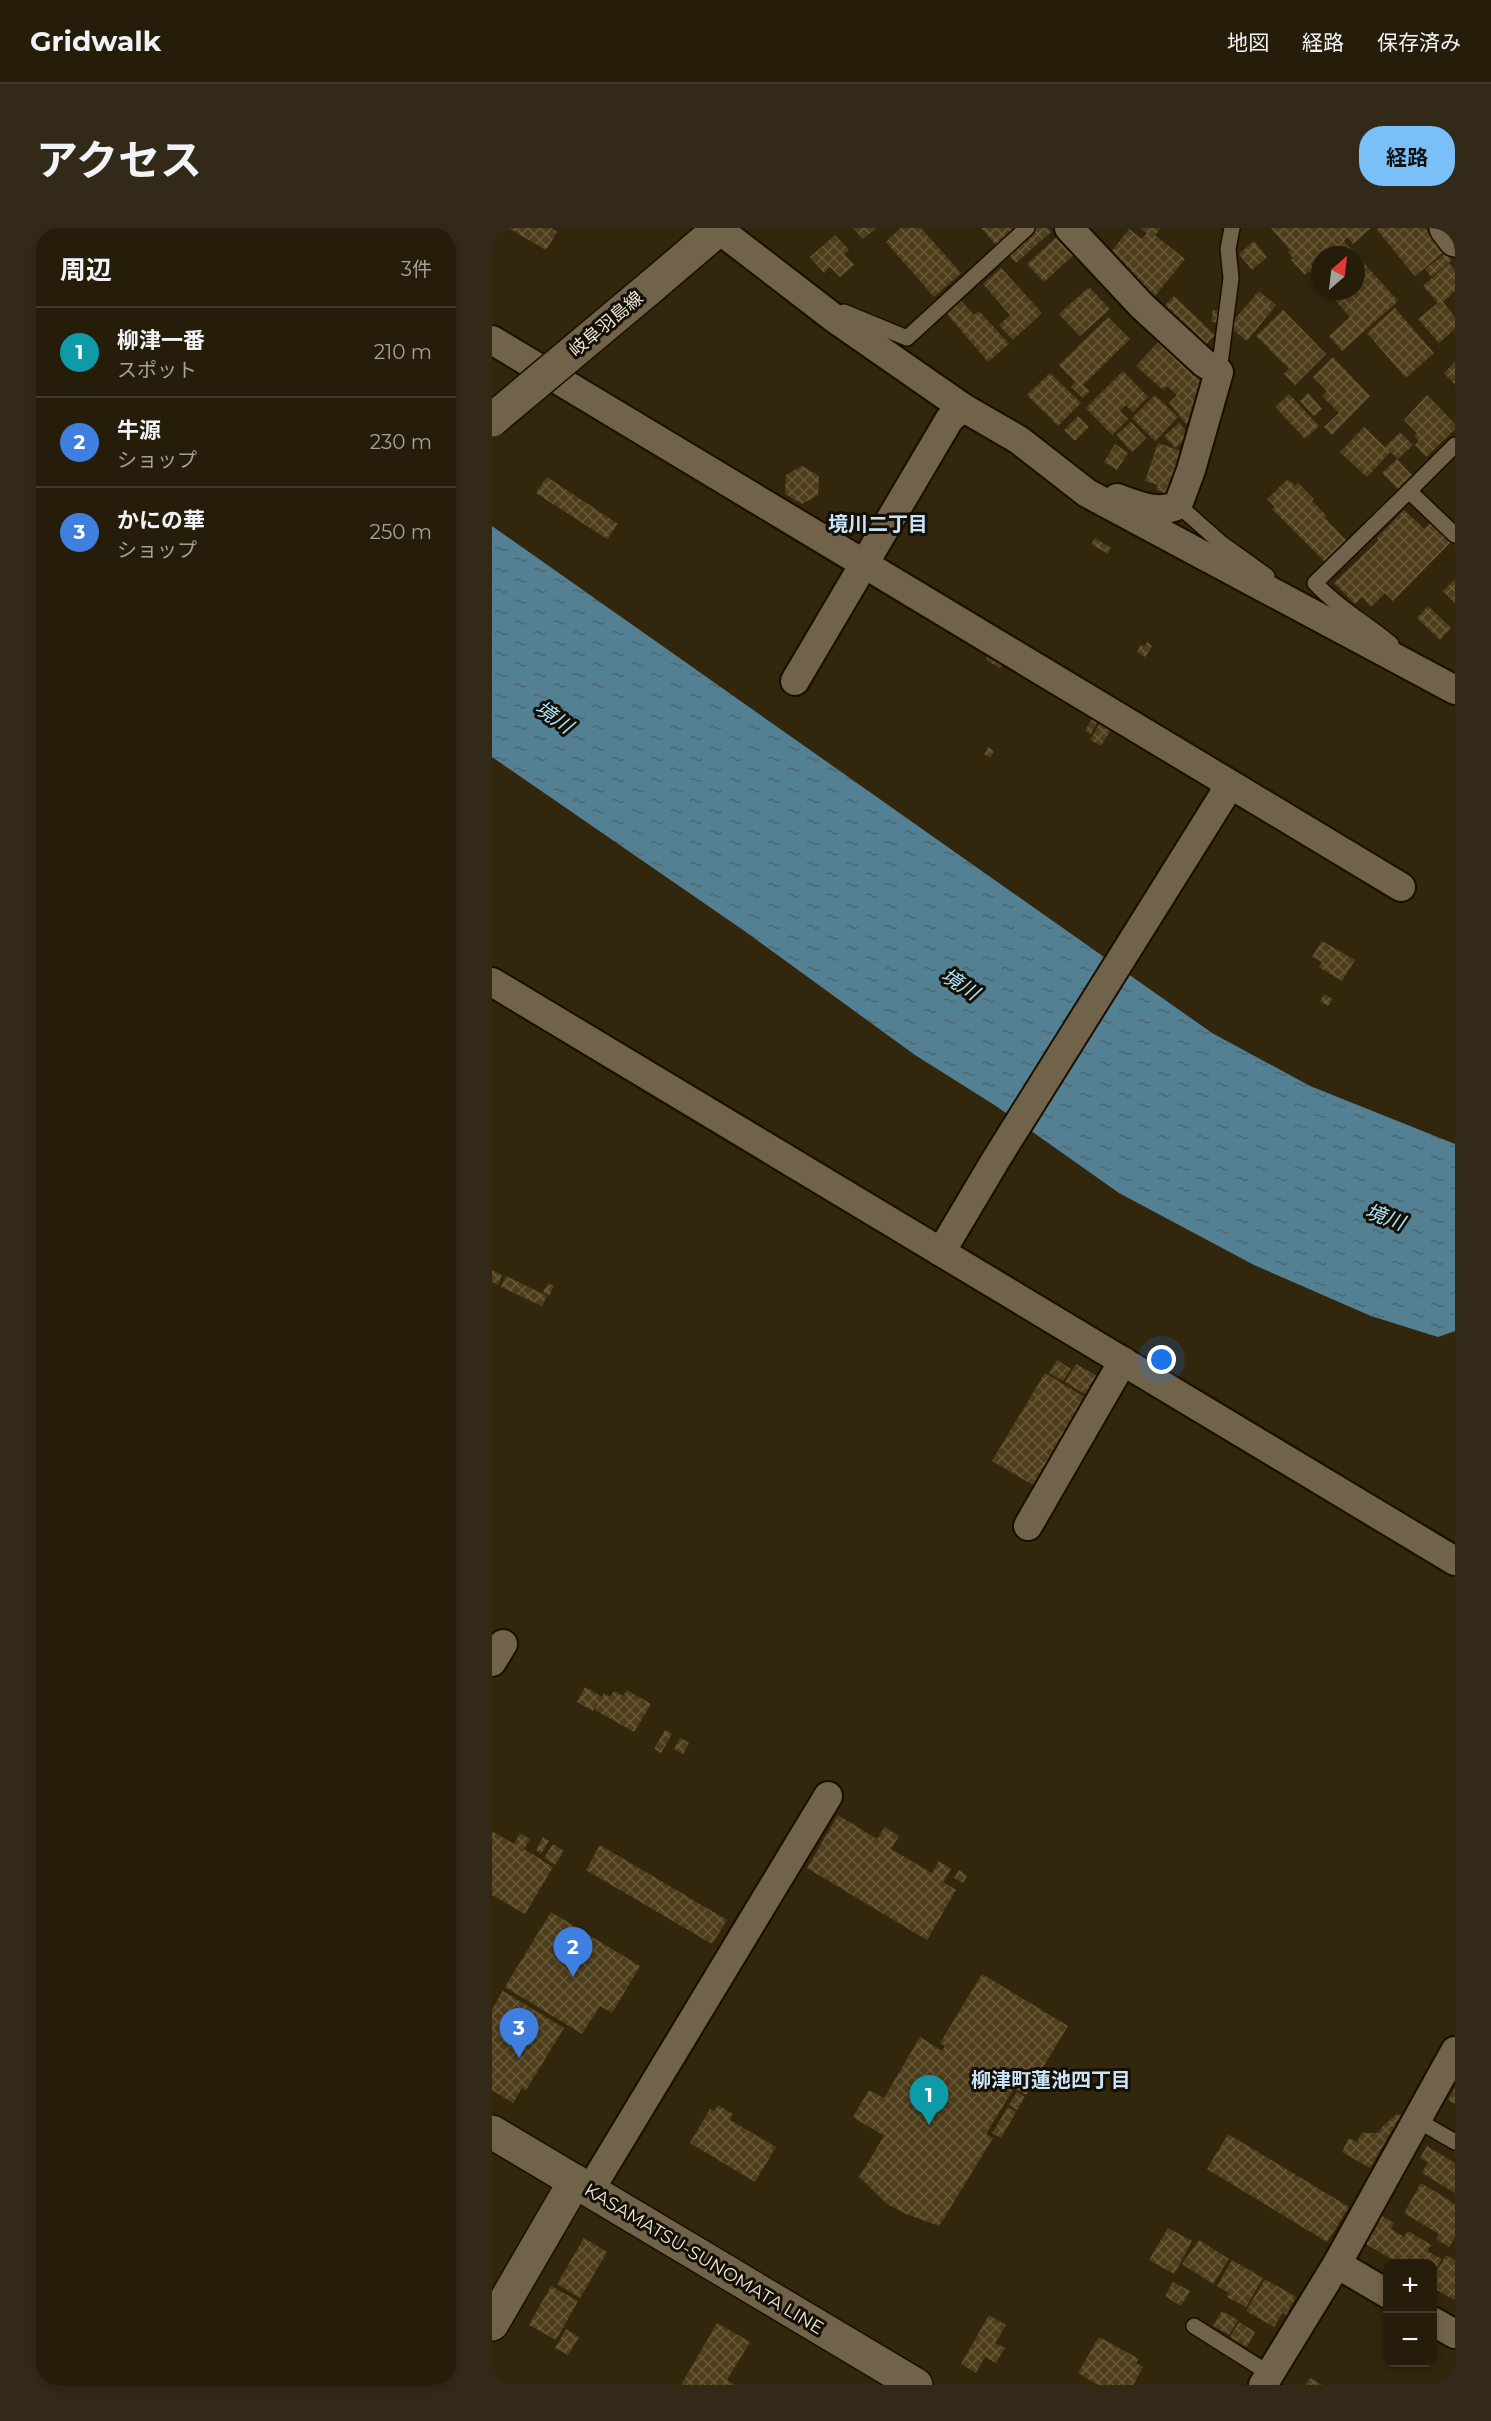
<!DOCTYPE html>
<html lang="ja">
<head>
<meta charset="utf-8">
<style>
	:root { --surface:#261c0a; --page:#322918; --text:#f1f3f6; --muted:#a4a19c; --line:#423a2b; --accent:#79bff8 }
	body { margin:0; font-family:Montserrat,"Noto Sans JP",sans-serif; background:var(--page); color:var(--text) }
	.controls { position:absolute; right:18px; bottom:18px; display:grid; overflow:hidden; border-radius:12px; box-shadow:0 3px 9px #0003 }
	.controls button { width:54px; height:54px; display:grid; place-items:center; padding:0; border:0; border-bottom:2px solid var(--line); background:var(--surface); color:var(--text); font:30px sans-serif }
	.compass { position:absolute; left:819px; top:18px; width:54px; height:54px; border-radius:50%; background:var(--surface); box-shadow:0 3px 9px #0003; rotate:28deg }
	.you { position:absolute; left:670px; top:1132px; width:21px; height:21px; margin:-15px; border:4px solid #fff; border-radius:50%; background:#1a73e8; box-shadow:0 0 0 9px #1a73e833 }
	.badge { display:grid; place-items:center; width:39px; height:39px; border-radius:50%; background:var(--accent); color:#fff; font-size:20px; font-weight:700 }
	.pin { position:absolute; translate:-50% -50px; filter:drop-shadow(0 2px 3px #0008) }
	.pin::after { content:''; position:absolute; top:32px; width:21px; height:18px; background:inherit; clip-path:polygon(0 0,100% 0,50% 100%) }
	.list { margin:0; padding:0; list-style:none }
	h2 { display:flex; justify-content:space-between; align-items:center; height:78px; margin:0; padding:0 24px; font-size:26px }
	h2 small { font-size:20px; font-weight:400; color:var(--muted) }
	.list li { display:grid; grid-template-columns:39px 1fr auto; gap:18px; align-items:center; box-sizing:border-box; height:90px; padding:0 24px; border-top:2px solid var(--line) }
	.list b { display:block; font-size:22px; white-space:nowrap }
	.list p { margin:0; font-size:20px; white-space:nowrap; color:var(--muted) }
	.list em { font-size:20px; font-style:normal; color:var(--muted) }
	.map { position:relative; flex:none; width:963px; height:2157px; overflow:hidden; border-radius:24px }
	header { display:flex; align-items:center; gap:36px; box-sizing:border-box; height:84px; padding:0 30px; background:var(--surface); border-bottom:2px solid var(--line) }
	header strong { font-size:28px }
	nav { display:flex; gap:33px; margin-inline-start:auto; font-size:21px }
	.intro { display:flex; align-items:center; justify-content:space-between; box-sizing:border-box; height:144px; padding:0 36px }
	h1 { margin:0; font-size:42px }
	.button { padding:15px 27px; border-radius:24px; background:var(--accent); color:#111; font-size:21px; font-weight:700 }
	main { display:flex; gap:36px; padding:0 36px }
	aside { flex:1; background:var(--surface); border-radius:24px; box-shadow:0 3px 9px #0003 }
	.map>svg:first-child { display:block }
	.water { fill:url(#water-ripples) }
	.building { fill:url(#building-cross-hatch) }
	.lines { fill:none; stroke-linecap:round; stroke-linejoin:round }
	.lane-casing { stroke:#1a0e00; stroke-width:18 }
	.street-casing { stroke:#1a0e00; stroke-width:32 }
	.secondary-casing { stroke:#1a0e00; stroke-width:36 }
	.lane { stroke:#716349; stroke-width:15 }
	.street { stroke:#716349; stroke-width:28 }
	.secondary { stroke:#716349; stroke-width:33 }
	.secondary-bridge-casing { stroke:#1a0e00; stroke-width:36; stroke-linecap:butt }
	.secondary-bridge { stroke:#716349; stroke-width:33 }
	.labels { text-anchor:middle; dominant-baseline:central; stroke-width:6; stroke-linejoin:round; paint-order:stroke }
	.street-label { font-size:18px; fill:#eee6d7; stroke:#151006 }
	.neighbourhood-label { font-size:20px; font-weight:bold; fill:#cae3f9; stroke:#151006 }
	.water-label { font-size:20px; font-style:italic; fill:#aae5fd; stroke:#151006 }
</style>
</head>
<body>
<header>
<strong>Gridwalk</strong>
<nav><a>地図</a><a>経路</a><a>保存済み</a></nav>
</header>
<div class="intro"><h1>アクセス</h1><a class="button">経路</a></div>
<main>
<aside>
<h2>周辺<small>3件</small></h2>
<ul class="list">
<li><span class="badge" style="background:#0f9aa8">1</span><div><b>柳津一番</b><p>スポット</p></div><em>210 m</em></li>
<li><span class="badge" style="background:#3f7fe0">2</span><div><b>牛源</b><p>ショップ</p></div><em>230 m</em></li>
<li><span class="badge" style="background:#3f7fe0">3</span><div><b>かにの華</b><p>ショップ</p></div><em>250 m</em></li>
</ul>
</aside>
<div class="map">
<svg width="963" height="2157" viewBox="0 0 963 2157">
	<defs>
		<pattern id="water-ripples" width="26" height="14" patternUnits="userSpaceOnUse" patternTransform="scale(1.5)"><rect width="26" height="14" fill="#538092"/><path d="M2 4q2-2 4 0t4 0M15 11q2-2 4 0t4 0" fill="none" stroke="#4e6871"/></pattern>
		<pattern id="building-cross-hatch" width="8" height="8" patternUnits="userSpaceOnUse" patternTransform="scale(1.5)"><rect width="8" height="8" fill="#4f3e1b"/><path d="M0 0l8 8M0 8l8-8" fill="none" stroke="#695a3b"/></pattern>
	</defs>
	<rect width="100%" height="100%" fill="#32260d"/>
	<polygon class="water" points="0,298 720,805 818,858 963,916 963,1103 946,1109 879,1088 762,1037 627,965 504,878 423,827 251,702 0,529"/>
	<g class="building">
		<polygon points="16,0 59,0 65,4 54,22"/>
		<polygon points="361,0 384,0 371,11"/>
		<polygon points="409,0 429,0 469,45 442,69 394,14"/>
		<polygon points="489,0 525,0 505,18"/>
		<polygon points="544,0 556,0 559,4 524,35 515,25"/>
		<polygon points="648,0 669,0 663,7 693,31 663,68 616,28 637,1 650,11 655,5"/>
		<polygon points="779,0 879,0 861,16 855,9 852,13 906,73 850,123 837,108 858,89 835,63 864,63 864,27 828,27 828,55 817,43 813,47 799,32 801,30 796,24 798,22"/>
		<polygon points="887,0 933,0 952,24 923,48 885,2"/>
		<polygon points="568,6 585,24 552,54 535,36"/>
		<polygon points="343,7 357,22 352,26 362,37 348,49 338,39 332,45 318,29"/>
		<polygon points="762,13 775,29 760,42 747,26"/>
		<polygon points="954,25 960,32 939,49 933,41"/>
		<polygon points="957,35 963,42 963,63 951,74 963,89 963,101 947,115 926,91 946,75 931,58"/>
		<polygon points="509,40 550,85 521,112 507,97 518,87 491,56"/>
		<polygon points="597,59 618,81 588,108 567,86"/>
		<polygon points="767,63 784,77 755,113 741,102 743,91"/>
		<polygon points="682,68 723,107 710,121 669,82"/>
		<polygon points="469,73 482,87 487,83 517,116 496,134 455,86"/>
		<polygon points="903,80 942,125 914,150 875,105"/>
		<polygon points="721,82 730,83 728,95 719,94"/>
		<polygon points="791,82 834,126 803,157 792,146 797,141 764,108"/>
		<polygon points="616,89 638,111 591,157 598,163 591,170 579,159 583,154 567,137"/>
		<polygon points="671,109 715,149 708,179 694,196 677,175 685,167 675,158 671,162 644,138"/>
		<polygon points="841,129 878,168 840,207 832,199 847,185 830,168 835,163 821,149"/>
		<polygon points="963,134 963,157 952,145"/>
		<polygon points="631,143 656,169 641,184 634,177 628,183 636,191 620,207 594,180"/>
		<polygon points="558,145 589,175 566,198 535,167"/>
		<polygon points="816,165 830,181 822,188 808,173"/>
		<polygon points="797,166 827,198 813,211 783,179"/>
		<polygon points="663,167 686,189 663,213 640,190"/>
		<polygon points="935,167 963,196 963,201 934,229 923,217 927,213 922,208 925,205 912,192"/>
		<polygon points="586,188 597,199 583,213 572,202"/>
		<polygon points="639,194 654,210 640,224 624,207"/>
		<polygon points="687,195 698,208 683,220 672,208"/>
		<polygon points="872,199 893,219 908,204 921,217 906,231 898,224 875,249 848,224"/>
		<polygon points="666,215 695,225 675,266 664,262 666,257 653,253"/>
		<polygon points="623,216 636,225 625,242 612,234"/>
		<polygon points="905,231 920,247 906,261 890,245"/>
		<polygon points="310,238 327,248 326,267 310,276 293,266 294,247"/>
		<polygon points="55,249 126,296 115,311 44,265"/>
		<polygon points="796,251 803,258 806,255 822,271 820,273 835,288 833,290 856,314 834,335 780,281 783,279 775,271"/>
		<polygon points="912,282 932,301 939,294 959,314 901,373 893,365 879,379 870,369 863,376 842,355 887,312 885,310"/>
		<polygon points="603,310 619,320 616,326 599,316"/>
		<polygon points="963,351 963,375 951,363"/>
		<polygon points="936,378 959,400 948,412 925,390"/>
		<polygon points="655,414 660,418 653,429 645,424 649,417 652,419"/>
		<polygon points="496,427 511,435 508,440 494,432"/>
		<polygon points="602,488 607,491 599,506 593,503"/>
		<polygon points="609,493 620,500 609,518 598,512"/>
		<polygon points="496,519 502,523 498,530 492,526"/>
		<polygon points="830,713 863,732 850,753 827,739 830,734 820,729"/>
		<polygon points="832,766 841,771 836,778 828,773"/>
		<polygon points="0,1042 10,1047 6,1057 0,1054"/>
		<polygon points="14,1048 55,1068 50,1078 9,1059"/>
		<polygon points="56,1055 62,1058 57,1068 51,1064"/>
		<polygon points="565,1132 579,1141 571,1153 557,1145"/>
		<polygon points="584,1136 607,1149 596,1168 573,1154"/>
		<polygon points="553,1145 594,1170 541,1257 500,1233"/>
		<polygon points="93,1459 110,1469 112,1465 118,1469 122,1463 131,1468 135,1462 159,1476 142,1504 103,1482 106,1474 101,1483 85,1474"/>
		<polygon points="173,1502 180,1506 169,1525 162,1521"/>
		<polygon points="188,1510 197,1515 191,1526 182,1521"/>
		<polygon points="346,1587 385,1611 393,1599 407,1608 399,1621 440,1645 447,1633 459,1641 451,1654 464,1662 435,1712 315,1640"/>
		<polygon points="0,1603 22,1616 28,1605 38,1611 32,1621 61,1639 33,1686 0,1667"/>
		<polygon points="51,1609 57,1613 49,1626 44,1622"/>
		<polygon points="61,1616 72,1623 63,1637 52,1630"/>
		<polygon points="108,1617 235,1692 220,1716 94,1642"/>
		<polygon points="467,1642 475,1648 471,1655 462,1650"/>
		<polygon points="59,1684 148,1738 120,1785 108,1778 90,1806 13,1759"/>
		<polygon points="490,1746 576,1798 534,1867 522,1860 494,1906 501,1910 447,1998 414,1986 395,1976 367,1949 392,1908 361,1889 377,1862 392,1870 428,1809 450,1823 453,1818 448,1815"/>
		<polygon points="11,1763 72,1800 34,1862 30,1860 21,1875 0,1862 0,1781"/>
		<polygon points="963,1859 963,1876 956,1872"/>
		<polygon points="525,1864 533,1869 525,1882 517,1877"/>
		<polygon points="226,1877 241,1886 238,1892 284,1919 263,1954 198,1915 218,1881 222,1883"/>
		<polygon points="516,1879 524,1884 509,1910 500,1905"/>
		<polygon points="905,1886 909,1887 878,1940 850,1924 857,1910 865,1914 870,1905 886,1905 891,1898"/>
		<polygon points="736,1906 857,1979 835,2014 715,1941"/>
		<polygon points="935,1918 963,1935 963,1965 930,1945 936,1934 928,1930"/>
		<polygon points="929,1955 963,1976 963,2010 957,2019 944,2011 947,2006 912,1985"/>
		<polygon points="890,1988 902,1995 899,2001 912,2009 916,2003 939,2017 935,2023 950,2031 940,2047 940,2036 908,2036 874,2016"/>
		<polygon points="676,2000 700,2013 682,2046 657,2032"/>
		<polygon points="92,2010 115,2024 88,2070 65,2056"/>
		<polygon points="707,2012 737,2031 721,2056 690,2036"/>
		<polygon points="954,2027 963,2032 963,2070 962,2072 945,2062 940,2071 940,2051"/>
		<polygon points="740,2032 771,2050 754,2079 735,2069 737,2065 725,2058"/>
		<polygon points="773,2051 804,2069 794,2087 790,2085 782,2099 754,2083"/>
		<polygon points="681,2054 698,2063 689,2078 673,2068"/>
		<polygon points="59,2058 86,2073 64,2112 37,2097"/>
		<polygon points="730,2083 746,2092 737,2107 721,2098"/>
		<polygon points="497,2087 514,2097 503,2115 513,2120 504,2135 493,2129 484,2145 469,2136"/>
		<polygon points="747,2094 763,2104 755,2119 738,2109"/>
		<polygon points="225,2095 258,2114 235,2152 243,2157 189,2157"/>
		<polygon points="74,2101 87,2109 76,2127 63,2120"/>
		<polygon points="607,2109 647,2131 644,2135 651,2139 641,2157 606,2157 586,2145"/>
		<polygon points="818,2150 830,2157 813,2157"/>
	</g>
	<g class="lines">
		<g class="lane-casing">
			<g id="lane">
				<polyline points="350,85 352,84 415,110 535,0"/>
				<polyline points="727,144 739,50 736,21 740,0"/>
				<polyline points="963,217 917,263 963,307"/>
				<polyline points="686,277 729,315 775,348"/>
				<path d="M 899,416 C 874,395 845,379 823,355 L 917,263"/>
				<polyline points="925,1892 963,1914"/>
				<polyline points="702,2098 778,2146"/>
			</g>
		</g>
		<g class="street-casing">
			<g id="street">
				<polyline points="225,0 342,90 470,179 527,212 595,265 963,462"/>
				<path d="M 577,0 L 650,78 L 712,135 L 727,144 L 699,242 L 686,277 C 667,287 644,277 625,270"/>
				<polyline points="0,112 909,659"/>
				<polyline points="303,453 457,192 470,179"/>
				<polyline points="0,754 963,1333"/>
				<polyline points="449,1024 503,933 738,557"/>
				<polyline points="536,1298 631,1133"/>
				<polyline points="0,1434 11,1416"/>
				<polyline points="98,1962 336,1568"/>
				<polyline points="845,2036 896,2066"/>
				<polyline points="940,2093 963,2106"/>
				<polyline points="771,2157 845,2036 963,1823"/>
			</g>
		</g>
		<g class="secondary-casing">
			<g id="secondary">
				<polyline points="954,0 963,12"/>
				<polyline points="160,58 228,0"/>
				<polyline points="0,1904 424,2157"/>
				<polyline points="0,2096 83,1953"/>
			</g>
		</g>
		<use href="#lane" class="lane"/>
		<use href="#street" class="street"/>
		<use href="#secondary" class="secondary"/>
		<g class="secondary-bridge-casing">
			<polyline id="secondary-bridge" points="0,192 160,58"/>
		</g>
		<use href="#secondary-bridge" class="secondary-bridge"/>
	</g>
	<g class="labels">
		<g class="street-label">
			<text transform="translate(114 96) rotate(-40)">岐阜羽島線</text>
			<text transform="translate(212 2031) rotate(31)">KASAMATSU-SUNOMATA LINE</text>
		</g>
		<g class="neighbourhood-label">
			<text x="386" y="296">境川二丁目</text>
			<text x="559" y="1852">柳津町蓮池四丁目</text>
		</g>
		<g class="water-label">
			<text transform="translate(62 489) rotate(35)">境川</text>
			<text transform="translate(468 756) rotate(33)">境川</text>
			<text transform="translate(893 989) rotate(20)">境川</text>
		</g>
	</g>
</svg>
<div class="controls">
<button>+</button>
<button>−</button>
</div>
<svg class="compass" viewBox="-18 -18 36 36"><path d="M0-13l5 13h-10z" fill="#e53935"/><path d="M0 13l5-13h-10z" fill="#a4a19c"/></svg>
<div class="you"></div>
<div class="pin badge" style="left:437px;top:1897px;background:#0f9aa8">1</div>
<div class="pin badge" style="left:81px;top:1749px;background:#3f7fe0">2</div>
<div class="pin badge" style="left:27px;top:1830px;background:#3f7fe0">3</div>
</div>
</main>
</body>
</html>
